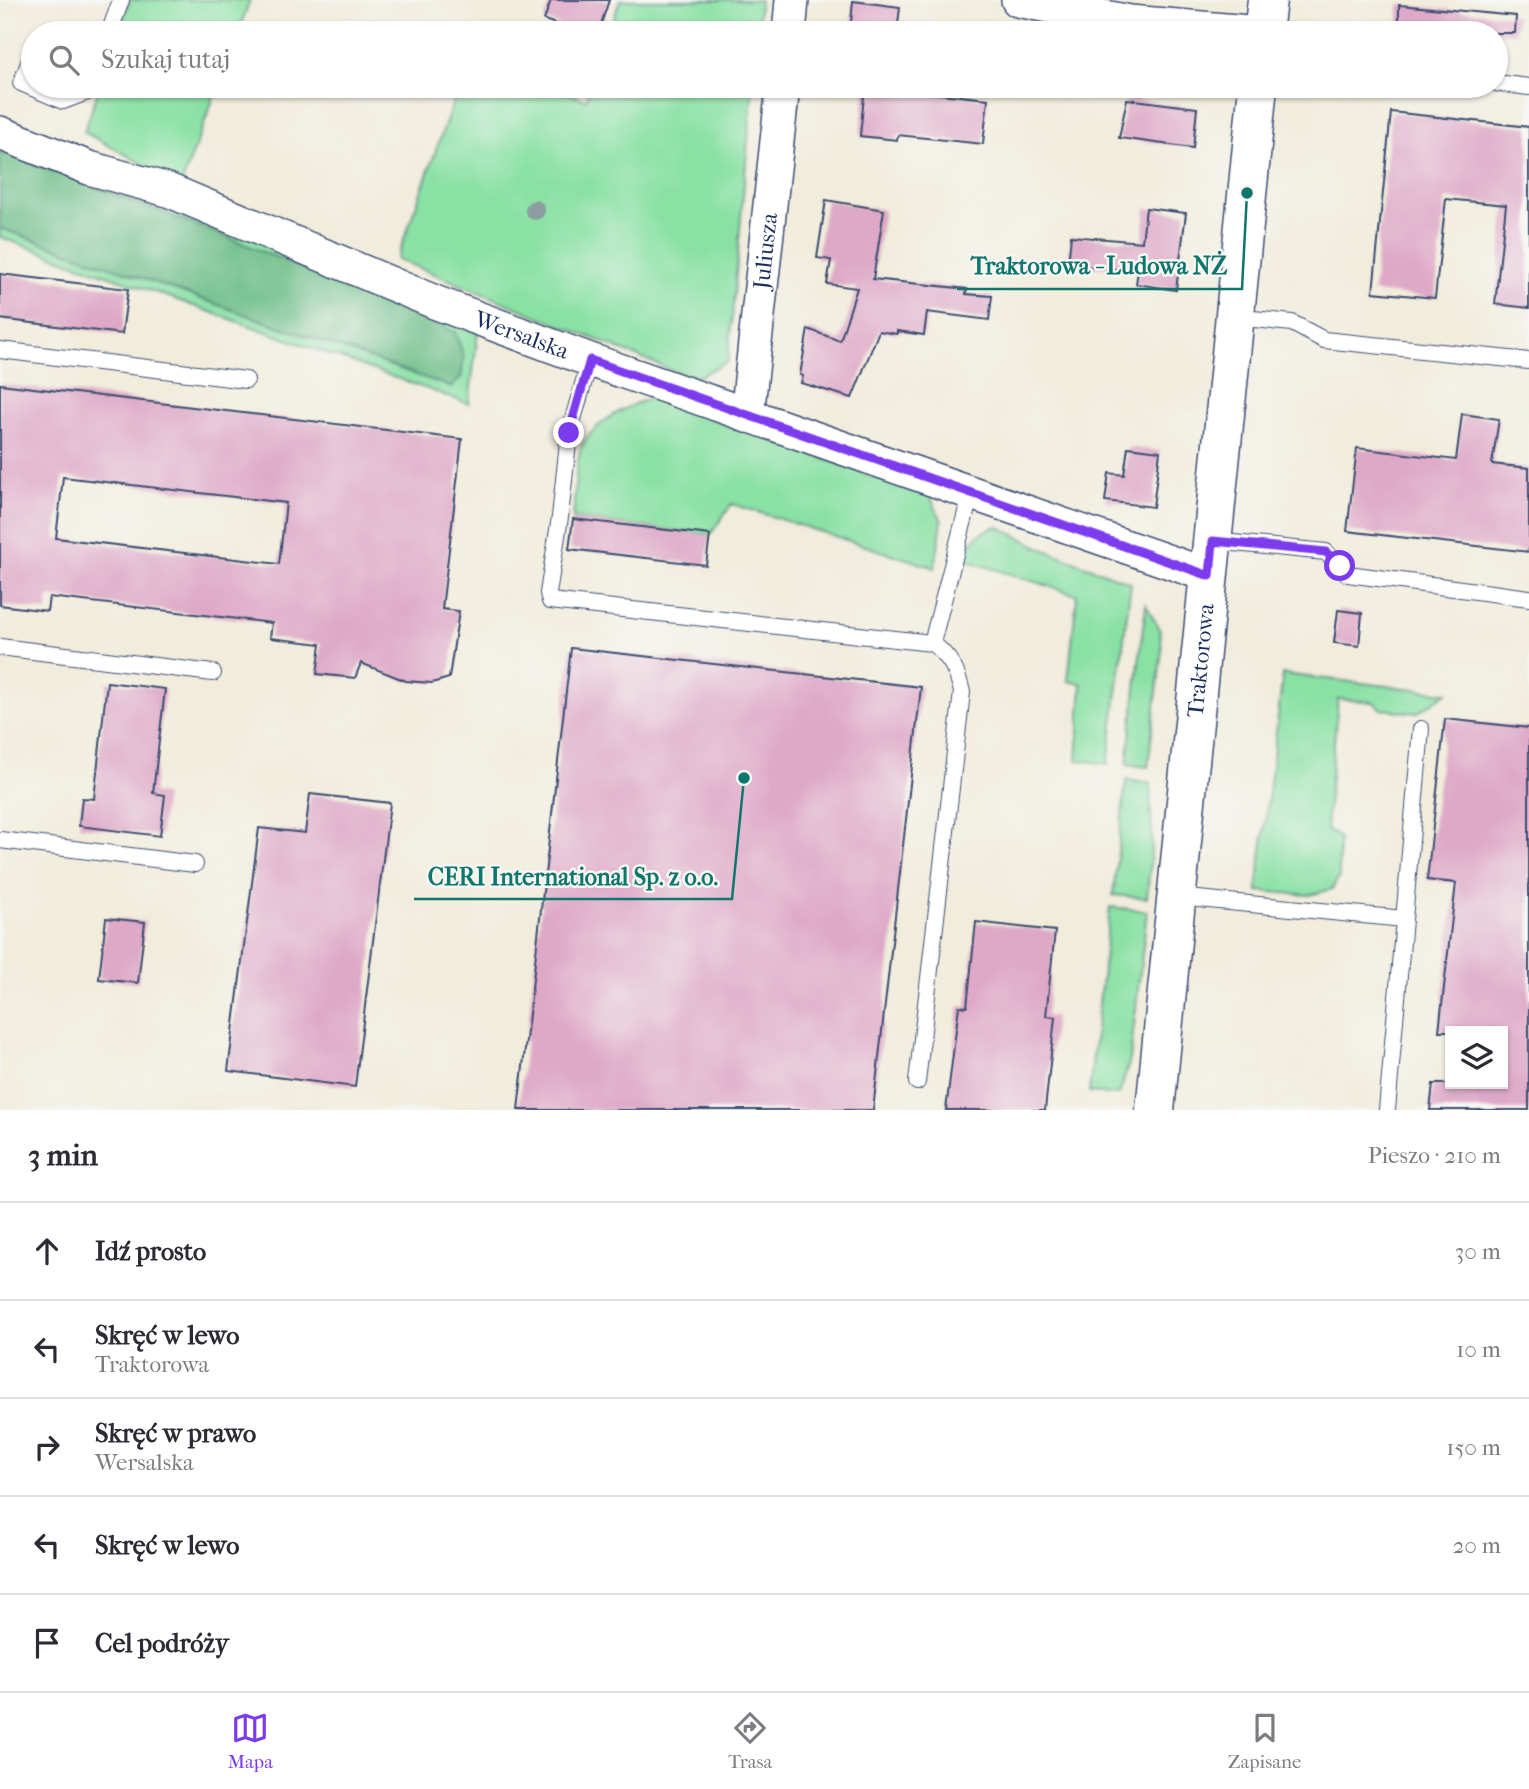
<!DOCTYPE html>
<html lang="pl">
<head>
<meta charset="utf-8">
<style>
	:root { --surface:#fff; --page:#f2f2f3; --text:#2b2b33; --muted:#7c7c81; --line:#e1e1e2; --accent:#7c3aed }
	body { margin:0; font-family:"IM FELL French Canon",serif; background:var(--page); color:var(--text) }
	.controls { position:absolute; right:21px; bottom:21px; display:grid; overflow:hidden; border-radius:0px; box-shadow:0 2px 5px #0004 }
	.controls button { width:63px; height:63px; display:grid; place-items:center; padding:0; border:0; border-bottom:2px solid var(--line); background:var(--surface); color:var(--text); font:35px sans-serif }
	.stop { position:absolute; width:21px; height:21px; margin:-16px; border:5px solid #7c3aed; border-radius:50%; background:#fff }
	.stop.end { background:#7c3aed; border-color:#fff; box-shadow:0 2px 7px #0008 }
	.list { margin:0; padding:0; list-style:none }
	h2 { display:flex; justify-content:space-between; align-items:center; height:91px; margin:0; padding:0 28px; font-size:30px }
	h2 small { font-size:23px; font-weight:400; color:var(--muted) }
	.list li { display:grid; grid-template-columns:46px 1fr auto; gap:21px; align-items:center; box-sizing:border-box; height:98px; padding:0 28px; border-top:2px solid var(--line) }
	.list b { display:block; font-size:26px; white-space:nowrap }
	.list p { margin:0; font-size:23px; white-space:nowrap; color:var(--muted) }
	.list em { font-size:23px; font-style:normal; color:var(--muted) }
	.icon { flex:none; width:38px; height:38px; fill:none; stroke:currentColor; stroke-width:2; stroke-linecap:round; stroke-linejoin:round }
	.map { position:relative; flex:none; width:1529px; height:1110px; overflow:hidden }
	.search { position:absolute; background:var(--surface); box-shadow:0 2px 5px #0004; left:21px; right:21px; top:21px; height:77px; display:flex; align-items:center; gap:18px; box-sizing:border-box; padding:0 24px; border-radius:38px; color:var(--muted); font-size:26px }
	.sheet { height:581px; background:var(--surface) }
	nav { display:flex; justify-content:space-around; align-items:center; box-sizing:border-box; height:98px; border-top:2px solid var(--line); background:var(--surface); font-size:19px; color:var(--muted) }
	nav a { display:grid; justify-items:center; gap:4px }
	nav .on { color:var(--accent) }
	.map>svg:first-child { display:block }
	.green { fill:#8ae1a4; stroke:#528881; stroke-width:2 }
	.forest { fill:#6fbf8a; stroke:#457774; stroke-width:2 }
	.building { fill:#dea9c7; fill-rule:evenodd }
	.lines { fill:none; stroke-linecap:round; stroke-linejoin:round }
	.lane-casing { stroke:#3b4b71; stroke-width:18 }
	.street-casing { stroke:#3b4b71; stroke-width:36 }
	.secondary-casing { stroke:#3b4b71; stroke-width:41 }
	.lane { stroke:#fff; stroke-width:16 }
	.street { stroke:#fff; stroke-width:33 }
	.secondary { stroke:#fff; stroke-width:38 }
	.tree { fill:#8b9da0 }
	.route { stroke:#7c3aed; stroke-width:9 }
	.labels { text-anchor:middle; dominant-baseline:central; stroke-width:5; stroke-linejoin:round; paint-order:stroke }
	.street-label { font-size:23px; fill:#1b2f5e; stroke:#f6f6f2 }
	.leader { fill:none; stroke:#0f766e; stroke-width:2.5 }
	.callout-dot { fill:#0f766e; stroke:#f6f6f2; stroke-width:2.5 }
	.callout-label { font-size:24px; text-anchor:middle; font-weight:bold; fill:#0f766e; stroke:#f6f6f2; stroke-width:5; stroke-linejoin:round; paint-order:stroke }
</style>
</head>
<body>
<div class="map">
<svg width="1529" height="1110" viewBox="0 0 1529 1110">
	<rect width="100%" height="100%" fill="#f6f6f2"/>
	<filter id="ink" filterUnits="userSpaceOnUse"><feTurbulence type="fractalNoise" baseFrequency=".0143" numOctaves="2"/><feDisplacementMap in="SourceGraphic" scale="14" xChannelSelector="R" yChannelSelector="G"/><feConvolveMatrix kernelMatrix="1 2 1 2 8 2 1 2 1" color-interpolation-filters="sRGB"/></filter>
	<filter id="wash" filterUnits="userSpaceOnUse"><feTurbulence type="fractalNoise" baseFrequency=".00686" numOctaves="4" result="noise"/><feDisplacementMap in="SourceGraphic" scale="28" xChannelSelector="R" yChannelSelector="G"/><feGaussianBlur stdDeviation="1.57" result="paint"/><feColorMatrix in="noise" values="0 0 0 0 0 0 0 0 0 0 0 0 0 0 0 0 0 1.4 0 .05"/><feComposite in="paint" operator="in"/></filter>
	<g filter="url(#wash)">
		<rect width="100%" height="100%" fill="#f1ecdb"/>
		<g class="green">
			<polygon points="130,0 250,0 238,33 119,33"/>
			<polygon points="620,0 760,0 757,33 609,33"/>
			<polygon points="100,86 218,86 181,185 84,132"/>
			<polygon points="459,86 548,86 586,100 591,86 753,86 728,361 693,379 397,259"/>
			<polygon points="0,143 187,209 478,332 469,404 0,237"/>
			<path d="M 651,398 L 930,496 L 942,521 L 935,568 L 732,504 L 710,535 L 573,519 C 575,500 575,463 581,448 C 592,423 626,406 651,398 Z"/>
			<path d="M 997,526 L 1045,550 L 1131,583 L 1108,764 L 1077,760 L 1082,684 L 1068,681 L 1077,595 L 965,560 C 969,540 978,533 997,526 Z"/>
			<polygon points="1146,604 1160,631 1162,649 1148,767 1127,764"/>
			<polygon points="1283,674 1447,693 1417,713 1381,709 1373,702 1338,699 1326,829 1339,838 1339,877 1332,889 1310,895 1257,891"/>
			<polygon points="1126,780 1150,783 1152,842 1147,898 1113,895"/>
			<polygon points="1110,907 1147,911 1130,1060 1119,1095 1089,1092"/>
		</g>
		<polygon class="forest" points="0,151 230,238 455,332 464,357 461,378 451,387 0,228"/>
		<g id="blocks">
			<g class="building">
				<polygon points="551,0 609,0 598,33 585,33 544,20"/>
				<polygon points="853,1 900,7 897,33 850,33"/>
				<polygon points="1399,5 1516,16 1515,33 1439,33 1399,28"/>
				<polygon points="865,86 891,86 891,89 988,99 983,144 898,135 897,140 860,136"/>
				<polygon points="1127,99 1197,108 1193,148 1119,138"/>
				<polygon points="1391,112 1529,127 1529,308 1495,304 1506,205 1446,199 1435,298 1373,292"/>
				<polygon points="826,200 884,210 873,279 967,289 966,294 992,296 989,320 927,312 924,335 897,331 897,334 879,331 852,398 801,383 803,376 800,375 808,329 840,341 857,288 827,284 831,260 817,258"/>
				<polygon points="1146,208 1186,213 1176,290 1136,284 1138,271 1068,265 1071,236 1142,242"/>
				<polygon points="0,274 128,289 122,334 0,319"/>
				<path d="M 0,384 L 462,439 L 442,609 L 459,611 L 449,678 L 432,683 L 406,681 L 361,663 L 355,678 L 317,674 L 321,644 L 270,638 L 272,623 L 49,597 L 47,611 L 0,605 ZM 63,477 L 286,503 L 279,564 L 56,538 Z"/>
				<polygon points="1462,414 1499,419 1492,464 1529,468 1529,552 1347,531 1357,448 1456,460"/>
				<polygon points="1128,447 1160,451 1153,507 1105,501 1109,473 1124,475"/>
				<polygon points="573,519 710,535 706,565 569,549"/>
				<polygon points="1338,610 1362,613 1359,646 1334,643"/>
				<polygon points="571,648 921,687 873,1110 518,1110"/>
				<polygon points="107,682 165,689 153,793 165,795 160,836 79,826 82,798 94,799"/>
				<polygon points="1445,719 1529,728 1529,1110 1430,1110 1433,1084 1503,1084 1503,1031 1439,1031 1456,883 1427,880"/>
				<polygon points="310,794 390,803 355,1087 228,1071 259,828 305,833"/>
				<polygon points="106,918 145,922 138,983 99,979"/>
				<polygon points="976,922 1055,931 1046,1016 1055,1017 1045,1110 946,1110 959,1006 967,1007"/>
			</g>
		</g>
	</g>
	<g filter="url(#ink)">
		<use href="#blocks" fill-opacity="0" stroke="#3b4b71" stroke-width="2"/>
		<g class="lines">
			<g class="lane-casing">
				<g id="lane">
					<polyline points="109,33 121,0"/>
					<polyline points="33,53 21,83 63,101 87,92 90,86"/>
					<polyline points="1496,83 1529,87"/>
					<polyline points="1235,317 1292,323 1324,340 1529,361"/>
					<polyline points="0,350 246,380"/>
					<polyline points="590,360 569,433 560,517 548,593 550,601 932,643 971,493"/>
					<polyline points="1213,541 1326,552 1348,574 1529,598"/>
					<polyline points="0,647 213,673"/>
					<polyline points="0,840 195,864"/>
					<polyline points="1178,897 1404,919"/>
					<path d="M 917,1082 L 962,692 C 957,670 950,657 932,643"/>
					<polyline points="1387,1110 1421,729"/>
				</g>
			</g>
			<g class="street-casing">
				<g id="street">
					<polyline points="1018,0 1130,22 1261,33"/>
					<polyline points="789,33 792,0"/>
					<path id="s1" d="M 0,133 L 89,168 L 168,190 L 437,303 L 590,360 L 1210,576"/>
					<path id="s2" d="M 747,416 L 783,86"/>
				</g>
			</g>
			<g class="secondary-casing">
				<g id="secondary">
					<polyline points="1263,33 1267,0"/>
					<path id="s3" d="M 1155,1110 L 1258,86"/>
				</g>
			</g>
			<use href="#lane" class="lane"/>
			<use href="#street" class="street"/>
			<use href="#secondary" class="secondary"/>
		</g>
		<circle class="tree" cx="535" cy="210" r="10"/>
	</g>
	<g class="lines" filter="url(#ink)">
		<polyline class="route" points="569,433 590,360 1210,576 1213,541 1326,552 1340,566"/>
	</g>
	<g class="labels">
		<g class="street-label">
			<text stroke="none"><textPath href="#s2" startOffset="166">Juliusza</textPath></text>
			<text stroke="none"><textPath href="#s1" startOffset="560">Wersalska</textPath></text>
			<text stroke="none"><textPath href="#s3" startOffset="452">Traktorowa</textPath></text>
		</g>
	</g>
	<path class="leader" d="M1247 193L1242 289H957M744 778L732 899H414"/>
	<g class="callout-dot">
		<circle cx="1247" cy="193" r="7"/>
		<circle cx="744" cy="778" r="7"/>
	</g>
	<g class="callout-label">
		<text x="1099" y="274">Traktorowa - Ludowa NŻ</text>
		<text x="573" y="885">CERI International Sp. z o.o.</text>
	</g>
</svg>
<div class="controls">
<button><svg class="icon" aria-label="layers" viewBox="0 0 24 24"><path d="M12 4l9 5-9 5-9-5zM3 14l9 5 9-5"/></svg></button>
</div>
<div class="stop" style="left:1340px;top:566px"></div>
<div class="stop end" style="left:569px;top:433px"></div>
<div class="search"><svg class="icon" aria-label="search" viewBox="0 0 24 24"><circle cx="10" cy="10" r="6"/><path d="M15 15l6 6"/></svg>Szukaj tutaj</div>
</div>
<section class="sheet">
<h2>3 min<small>Pieszo · 210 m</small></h2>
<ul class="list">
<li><svg class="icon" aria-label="ahead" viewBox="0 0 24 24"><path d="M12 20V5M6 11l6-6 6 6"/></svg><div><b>Idź prosto</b></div><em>30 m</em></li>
<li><svg class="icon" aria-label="left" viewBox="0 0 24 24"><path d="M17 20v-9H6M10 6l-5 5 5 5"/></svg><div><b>Skręć w lewo</b><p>Traktorowa</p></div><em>10 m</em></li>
<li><svg class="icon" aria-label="right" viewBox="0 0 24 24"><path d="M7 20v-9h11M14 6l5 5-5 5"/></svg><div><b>Skręć w prawo</b><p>Wersalska</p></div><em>150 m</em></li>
<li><svg class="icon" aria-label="left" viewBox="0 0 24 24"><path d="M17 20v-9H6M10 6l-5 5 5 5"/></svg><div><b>Skręć w lewo</b></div><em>20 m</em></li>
<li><svg class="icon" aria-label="arrive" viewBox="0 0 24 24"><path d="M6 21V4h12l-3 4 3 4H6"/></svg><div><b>Cel podróży</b></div></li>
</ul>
</section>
<nav>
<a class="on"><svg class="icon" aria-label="map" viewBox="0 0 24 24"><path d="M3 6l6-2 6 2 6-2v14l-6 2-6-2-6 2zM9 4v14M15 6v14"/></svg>Mapa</a>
<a><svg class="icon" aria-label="directions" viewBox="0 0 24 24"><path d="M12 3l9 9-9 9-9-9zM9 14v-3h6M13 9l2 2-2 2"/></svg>Trasa</a>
<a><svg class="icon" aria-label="saved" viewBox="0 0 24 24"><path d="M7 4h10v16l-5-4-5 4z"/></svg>Zapisane</a>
</nav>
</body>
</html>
